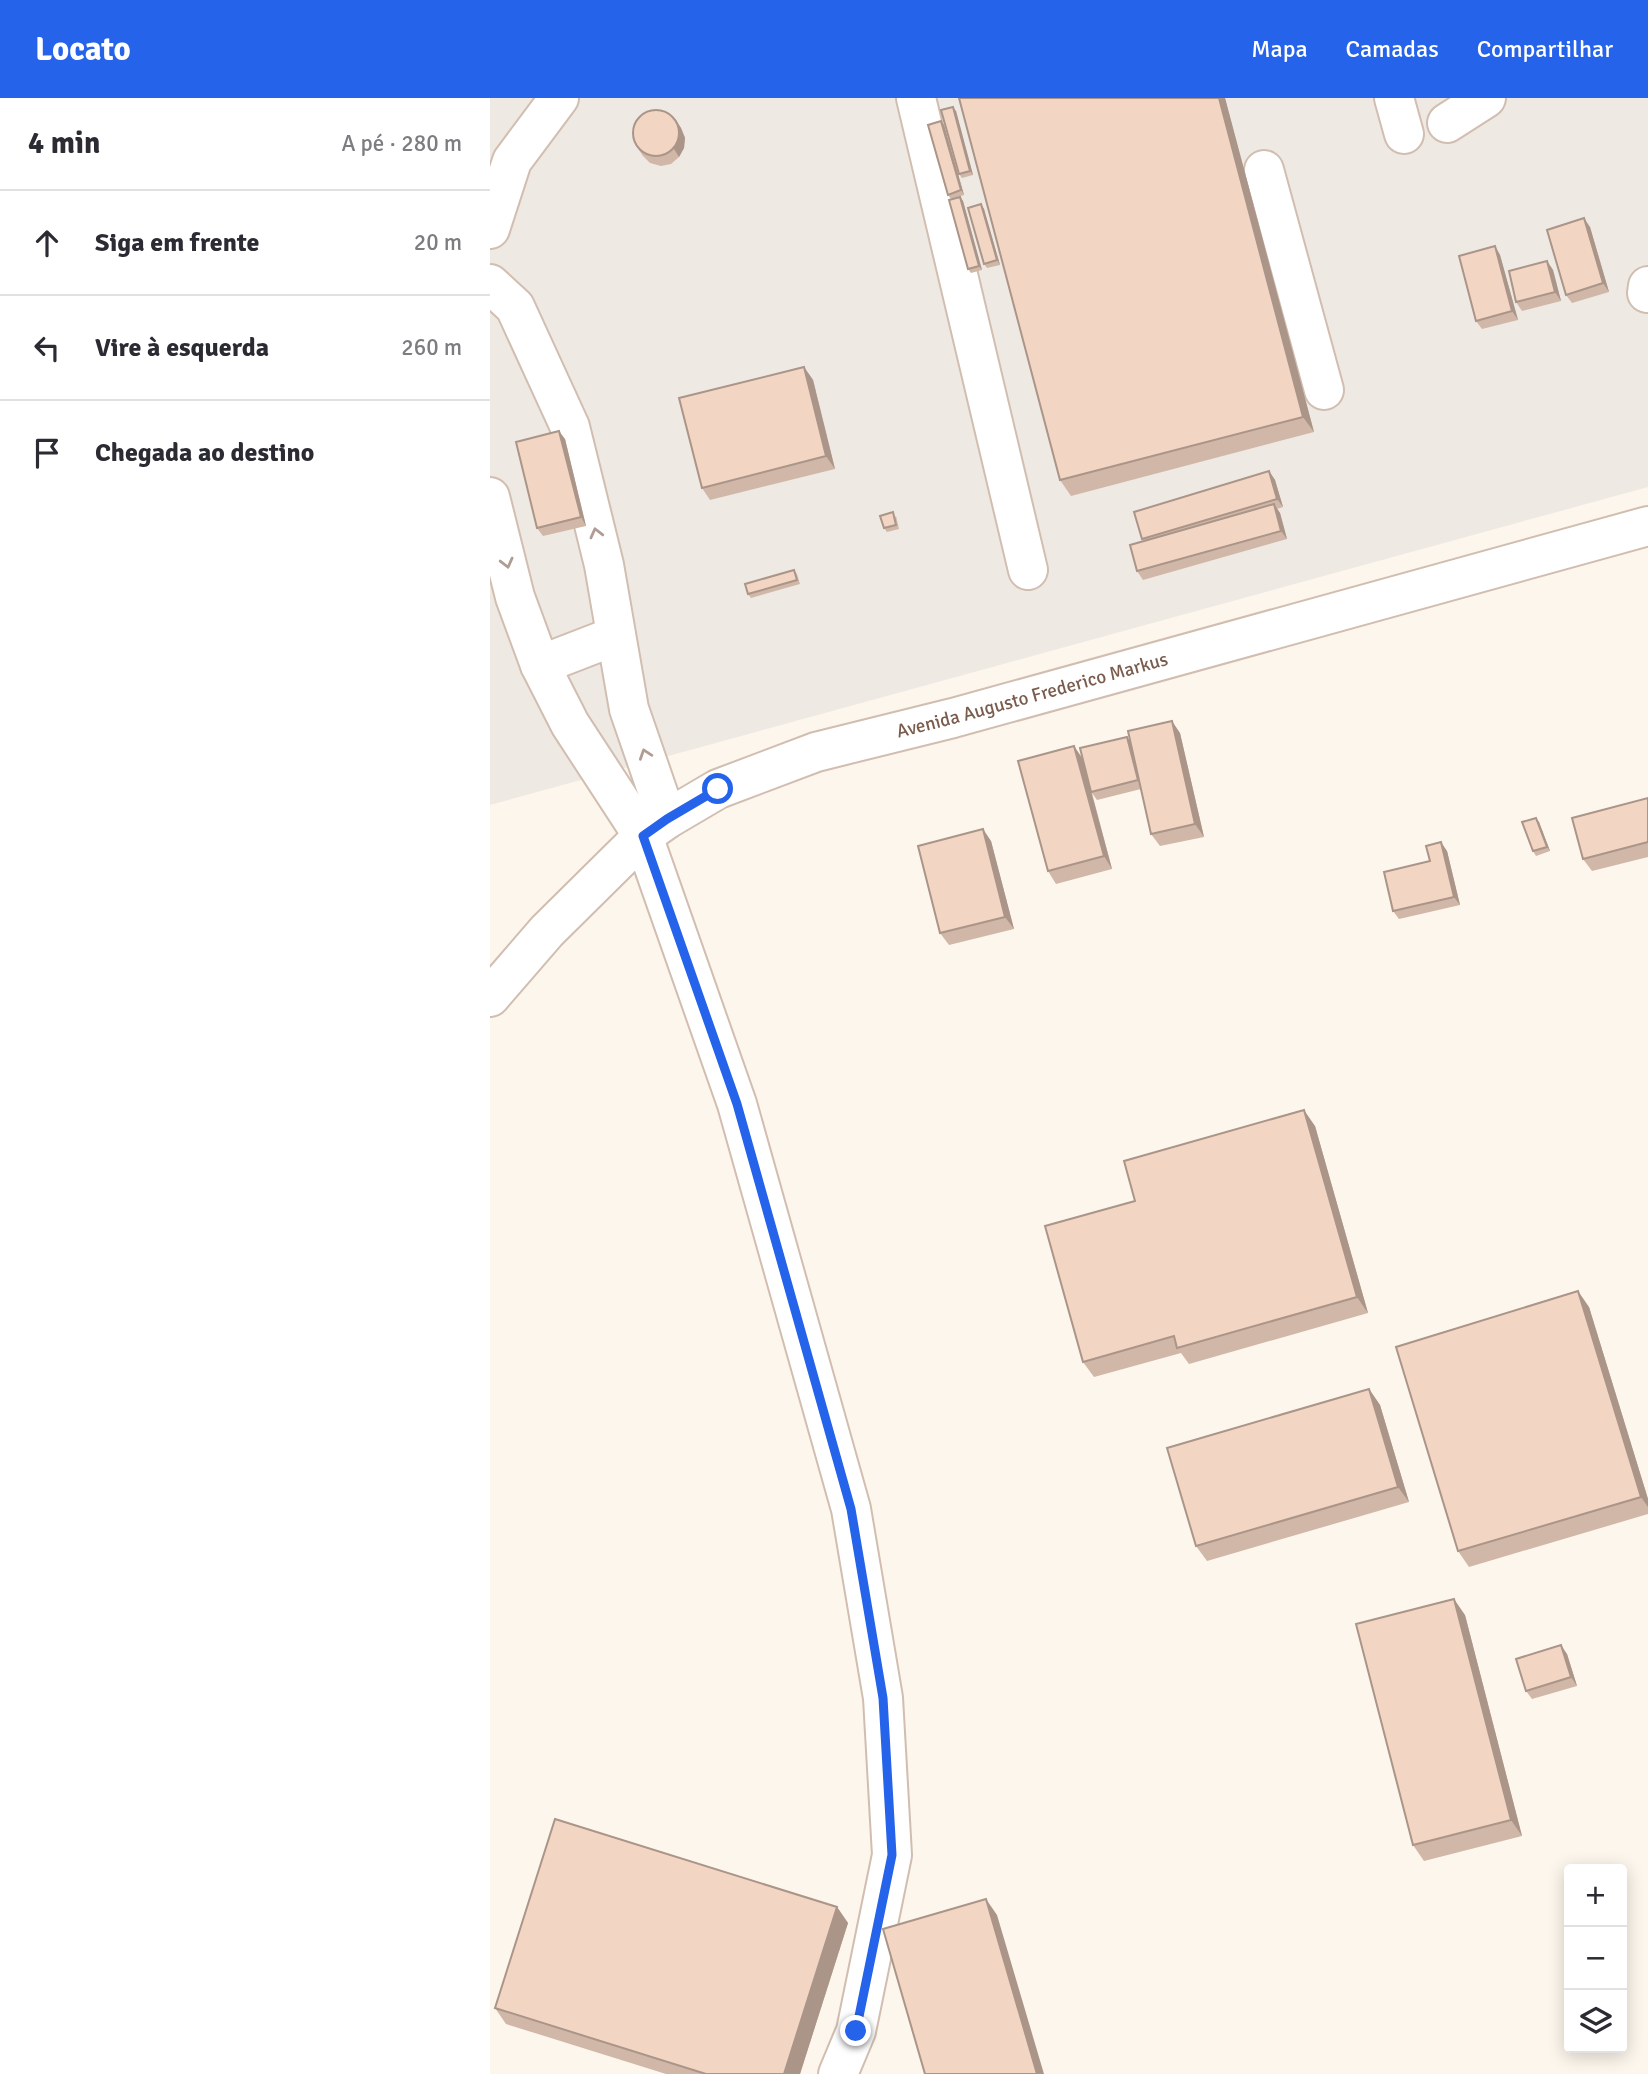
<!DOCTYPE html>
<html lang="pt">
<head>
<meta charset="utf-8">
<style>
	:root { --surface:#fff; --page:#f2f2f3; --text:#2b2b33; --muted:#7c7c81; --line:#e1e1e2; --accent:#2563eb }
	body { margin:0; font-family:Signika,sans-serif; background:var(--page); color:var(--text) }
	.controls { position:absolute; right:21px; bottom:21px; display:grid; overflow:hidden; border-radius:7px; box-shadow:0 4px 18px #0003 }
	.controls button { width:63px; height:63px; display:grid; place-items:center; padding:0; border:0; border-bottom:2px solid var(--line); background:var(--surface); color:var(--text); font:35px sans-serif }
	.stop { position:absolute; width:21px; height:21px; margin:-16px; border:5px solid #2563eb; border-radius:50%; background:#fff }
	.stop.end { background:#2563eb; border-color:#fff; box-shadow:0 2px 7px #0008 }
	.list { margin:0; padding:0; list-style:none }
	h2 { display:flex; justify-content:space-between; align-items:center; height:91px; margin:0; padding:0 28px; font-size:30px }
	h2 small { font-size:23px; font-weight:400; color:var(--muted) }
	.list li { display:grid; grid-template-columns:46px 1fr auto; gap:21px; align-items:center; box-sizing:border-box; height:105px; padding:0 28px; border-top:2px solid var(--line) }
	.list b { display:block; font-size:26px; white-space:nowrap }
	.list em { font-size:23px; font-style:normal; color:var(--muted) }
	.icon { flex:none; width:38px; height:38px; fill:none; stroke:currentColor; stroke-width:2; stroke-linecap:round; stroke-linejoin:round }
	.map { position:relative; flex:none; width:1158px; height:1976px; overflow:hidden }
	header { display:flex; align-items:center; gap:42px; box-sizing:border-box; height:98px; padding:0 35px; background:var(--accent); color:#fff }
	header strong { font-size:33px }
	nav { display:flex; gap:38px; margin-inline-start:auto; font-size:24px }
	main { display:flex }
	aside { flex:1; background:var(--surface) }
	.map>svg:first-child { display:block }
	.industrial { fill:#efe9e4 }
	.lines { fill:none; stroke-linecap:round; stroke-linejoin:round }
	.minor-casing { stroke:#d1beb0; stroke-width:42 }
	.minor { stroke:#fff; stroke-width:38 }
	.wall { fill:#d1b7a8 }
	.shaded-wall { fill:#aa9588 }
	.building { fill:#f3d5c3; stroke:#aa9588; stroke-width:2 }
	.oneway { stroke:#af9d94 }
	.route { stroke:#2563eb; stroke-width:9 }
	.labels { text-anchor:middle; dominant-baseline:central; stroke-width:6; stroke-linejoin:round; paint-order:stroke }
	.street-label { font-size:19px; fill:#7a5c4d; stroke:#fffaf3 }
</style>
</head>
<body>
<header>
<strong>Locato</strong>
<nav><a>Mapa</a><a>Camadas</a><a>Compartilhar</a></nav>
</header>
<main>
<aside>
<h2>4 min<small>A pé · 280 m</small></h2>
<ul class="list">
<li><svg class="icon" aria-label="ahead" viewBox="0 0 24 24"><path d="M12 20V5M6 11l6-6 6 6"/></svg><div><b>Siga em frente</b></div><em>20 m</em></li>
<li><svg class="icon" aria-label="left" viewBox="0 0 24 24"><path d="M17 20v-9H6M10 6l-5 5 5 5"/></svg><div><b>Vire à esquerda</b></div><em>260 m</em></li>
<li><svg class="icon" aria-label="arrive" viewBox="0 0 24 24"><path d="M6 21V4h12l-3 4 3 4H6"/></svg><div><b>Chegada ao destino</b></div></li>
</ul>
</aside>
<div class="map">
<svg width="1158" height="1976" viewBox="0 0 1158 1976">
	<rect width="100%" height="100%" fill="#fdf6ec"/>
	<polygon class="industrial" points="0,0 1158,0 1158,389 0,707"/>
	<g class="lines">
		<g class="minor-casing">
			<g id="minor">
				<polyline points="426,0 538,472"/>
				<polyline points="904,0 914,36"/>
				<polyline points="957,25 996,0"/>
				<polyline points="774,72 834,292"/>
				<polyline points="0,131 22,63 69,0"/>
				<polyline points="0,186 25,209 80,329 114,467 139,611 177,721"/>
				<polyline points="1157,195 1158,188"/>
				<polyline points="0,399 25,499 50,567 80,626 153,738 247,1006 361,1411 393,1600 402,1757 366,1933 348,1976"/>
				<polyline points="50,567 125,538"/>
				<path id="s1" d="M 0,899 L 57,833 L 153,738 L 177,721 L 228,691 L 326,654 L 463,620 L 1158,428"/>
			</g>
		</g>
		<use href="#minor" class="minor"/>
	</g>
	<g class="wall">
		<polygon points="469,0 735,0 824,334 581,398 570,382"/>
		<polygon points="466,13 483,77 472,80 469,76"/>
		<polygon points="185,21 191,30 195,40 194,50 189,59 181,66 171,68 160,65 153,58 147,49"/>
		<polygon points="454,27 474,97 461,101 458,97"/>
		<polygon points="470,99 473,103 492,172 481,175 478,171"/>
		<polygon points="491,106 494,111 510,167 497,170 494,166"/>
		<polygon points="1100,129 1119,194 1082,205 1076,197"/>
		<polygon points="1005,148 1010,157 1028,222 992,231 986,223"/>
		<polygon points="1057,163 1063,172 1071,203 1032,213 1026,204"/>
		<polygon points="314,269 323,282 345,371 220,402 212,390"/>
		<polygon points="75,341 96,428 53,438 47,430"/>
		<polygon points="779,373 785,382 793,409 787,411 790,415 797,441 653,482 647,473 654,443 652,441"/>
		<polygon points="406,418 409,431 397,434 394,430"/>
		<polygon points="304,472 307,476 310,486 261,500 258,496"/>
		<polygon points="690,635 714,739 670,748 661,736 651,691 607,702 602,695 622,771 566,786 558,773 584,648 592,660 640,644"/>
		<polygon points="1158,700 1158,759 1102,773 1093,761"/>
		<polygon points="1046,720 1049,724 1060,753 1046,758 1043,753"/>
		<polygon points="501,743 524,831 459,847 450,835"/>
		<polygon points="957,753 970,807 909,821 903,813 940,763"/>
		<polygon points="825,1028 878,1215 699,1266 691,1255 604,1279 593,1264 645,1103"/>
		<polygon points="1099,1209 1158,1401 1158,1416 979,1469 968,1453"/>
		<polygon points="879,1291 890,1307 919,1404 717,1463 706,1448"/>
		<polygon points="975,1517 1032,1738 934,1763 923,1747"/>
		<polygon points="1077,1556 1087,1588 1042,1601 1036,1593"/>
		<polygon points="347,1809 358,1825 310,1976 176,1976 16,1926 5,1910"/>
	</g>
	<g class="shaded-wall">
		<polygon points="729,0 735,0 824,334 813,319"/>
		<polygon points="463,9 466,13 483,77 480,73"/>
		<polygon points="185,21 191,30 195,40 194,50 189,59 184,51"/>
		<polygon points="451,23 454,27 474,97 471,92"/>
		<polygon points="470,99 473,103 492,172 489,168"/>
		<polygon points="491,106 494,111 510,167 507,162"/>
		<polygon points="1094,120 1100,129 1119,194 1113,185"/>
		<polygon points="1005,148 1010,157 1028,222 1022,213"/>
		<polygon points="1057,163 1063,172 1071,203 1065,194"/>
		<polygon points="314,269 323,282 345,371 336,358"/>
		<polygon points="69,333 75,341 96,428 91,419"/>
		<polygon points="779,373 785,382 793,409 787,401"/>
		<polygon points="784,406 790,415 797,441 791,433"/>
		<polygon points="682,623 690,635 714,739 705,726"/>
		<polygon points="637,639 643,647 654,690 648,682"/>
		<polygon points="584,648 592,660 622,771 614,758"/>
		<polygon points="1046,720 1049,724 1060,753 1057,749"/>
		<polygon points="493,731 501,743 524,831 515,819"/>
		<polygon points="951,744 957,753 970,807 964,799"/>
		<polygon points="814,1012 825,1028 878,1215 867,1199"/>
		<polygon points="1088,1193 1099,1209 1158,1401 1158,1409 1151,1399"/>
		<polygon points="879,1291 890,1307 919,1404 908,1389"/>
		<polygon points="964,1501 975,1517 1032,1738 1021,1722"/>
		<polygon points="1071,1547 1077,1556 1087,1588 1081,1579"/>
		<polygon points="496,1801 507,1817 554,1976 547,1976"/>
		<polygon points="347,1809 358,1825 310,1976 294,1976"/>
	</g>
	<g class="building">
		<polygon points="469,0 729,0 813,319 570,382"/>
		<polygon points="463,9 480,73 469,76 451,12"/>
		<circle cx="166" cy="35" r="23"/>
		<polygon points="451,23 471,92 458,97 438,27"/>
		<polygon points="470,99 489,168 478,171 459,102"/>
		<polygon points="491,106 507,162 494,166 478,110"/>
		<polygon points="1094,120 1113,185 1076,197 1057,132"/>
		<polygon points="1005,148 1022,213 986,223 969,158"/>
		<polygon points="1057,163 1065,194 1026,204 1019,173"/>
		<polygon points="314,269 336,358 212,390 189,300"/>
		<polygon points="69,333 91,419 47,430 26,344"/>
		<polygon points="779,373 787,401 652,441 644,414"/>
		<polygon points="784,406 791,433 647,473 640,447"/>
		<polygon points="403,414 406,427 394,430 390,418"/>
		<polygon points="304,472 307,482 258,496 255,486"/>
		<polygon points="682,623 705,726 661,736 638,633"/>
		<polygon points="637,639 648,682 601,694 590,650"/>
		<polygon points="584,648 614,758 558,773 528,663"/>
		<polygon points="1158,700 1158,744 1093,761 1082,720"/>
		<polygon points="1046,720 1057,749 1043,753 1032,724"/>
		<polygon points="493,731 515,819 450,835 428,748"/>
		<polygon points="951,744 964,799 903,813 894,774 940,763 936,748"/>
		<polygon points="814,1012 867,1199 687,1250 684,1238 593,1264 555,1128 645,1103 634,1063"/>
		<polygon points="1088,1193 1151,1399 968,1453 906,1249"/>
		<polygon points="879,1291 908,1389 706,1448 677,1350"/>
		<polygon points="964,1501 1021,1722 923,1747 866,1526"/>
		<polygon points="1071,1547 1081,1579 1036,1593 1026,1561"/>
		<polygon points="65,1721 347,1809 294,1976 216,1976 5,1910"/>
		<polygon points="496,1801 547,1976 435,1976 393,1831"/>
	</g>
	<defs><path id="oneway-chevron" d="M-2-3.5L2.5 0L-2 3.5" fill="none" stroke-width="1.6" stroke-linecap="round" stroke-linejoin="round" transform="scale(1.75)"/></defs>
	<g class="oneway">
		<use href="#oneway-chevron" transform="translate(106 435) rotate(-104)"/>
		<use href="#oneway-chevron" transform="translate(17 465) rotate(76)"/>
		<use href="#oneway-chevron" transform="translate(155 656) rotate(-109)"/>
	</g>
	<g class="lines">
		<polyline class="route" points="228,691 177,721 153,738 247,1006 361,1411 393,1600 402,1757 366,1933"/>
	</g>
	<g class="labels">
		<g class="street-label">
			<text stroke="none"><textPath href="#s1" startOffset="639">Avenida Augusto Frederico Markus</textPath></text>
		</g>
	</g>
</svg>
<div class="controls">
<button>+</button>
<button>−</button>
<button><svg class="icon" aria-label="layers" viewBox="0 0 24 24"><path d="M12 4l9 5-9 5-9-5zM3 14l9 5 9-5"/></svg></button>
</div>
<div class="stop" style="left:228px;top:691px"></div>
<div class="stop end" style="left:366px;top:1933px"></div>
</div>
</main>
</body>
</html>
